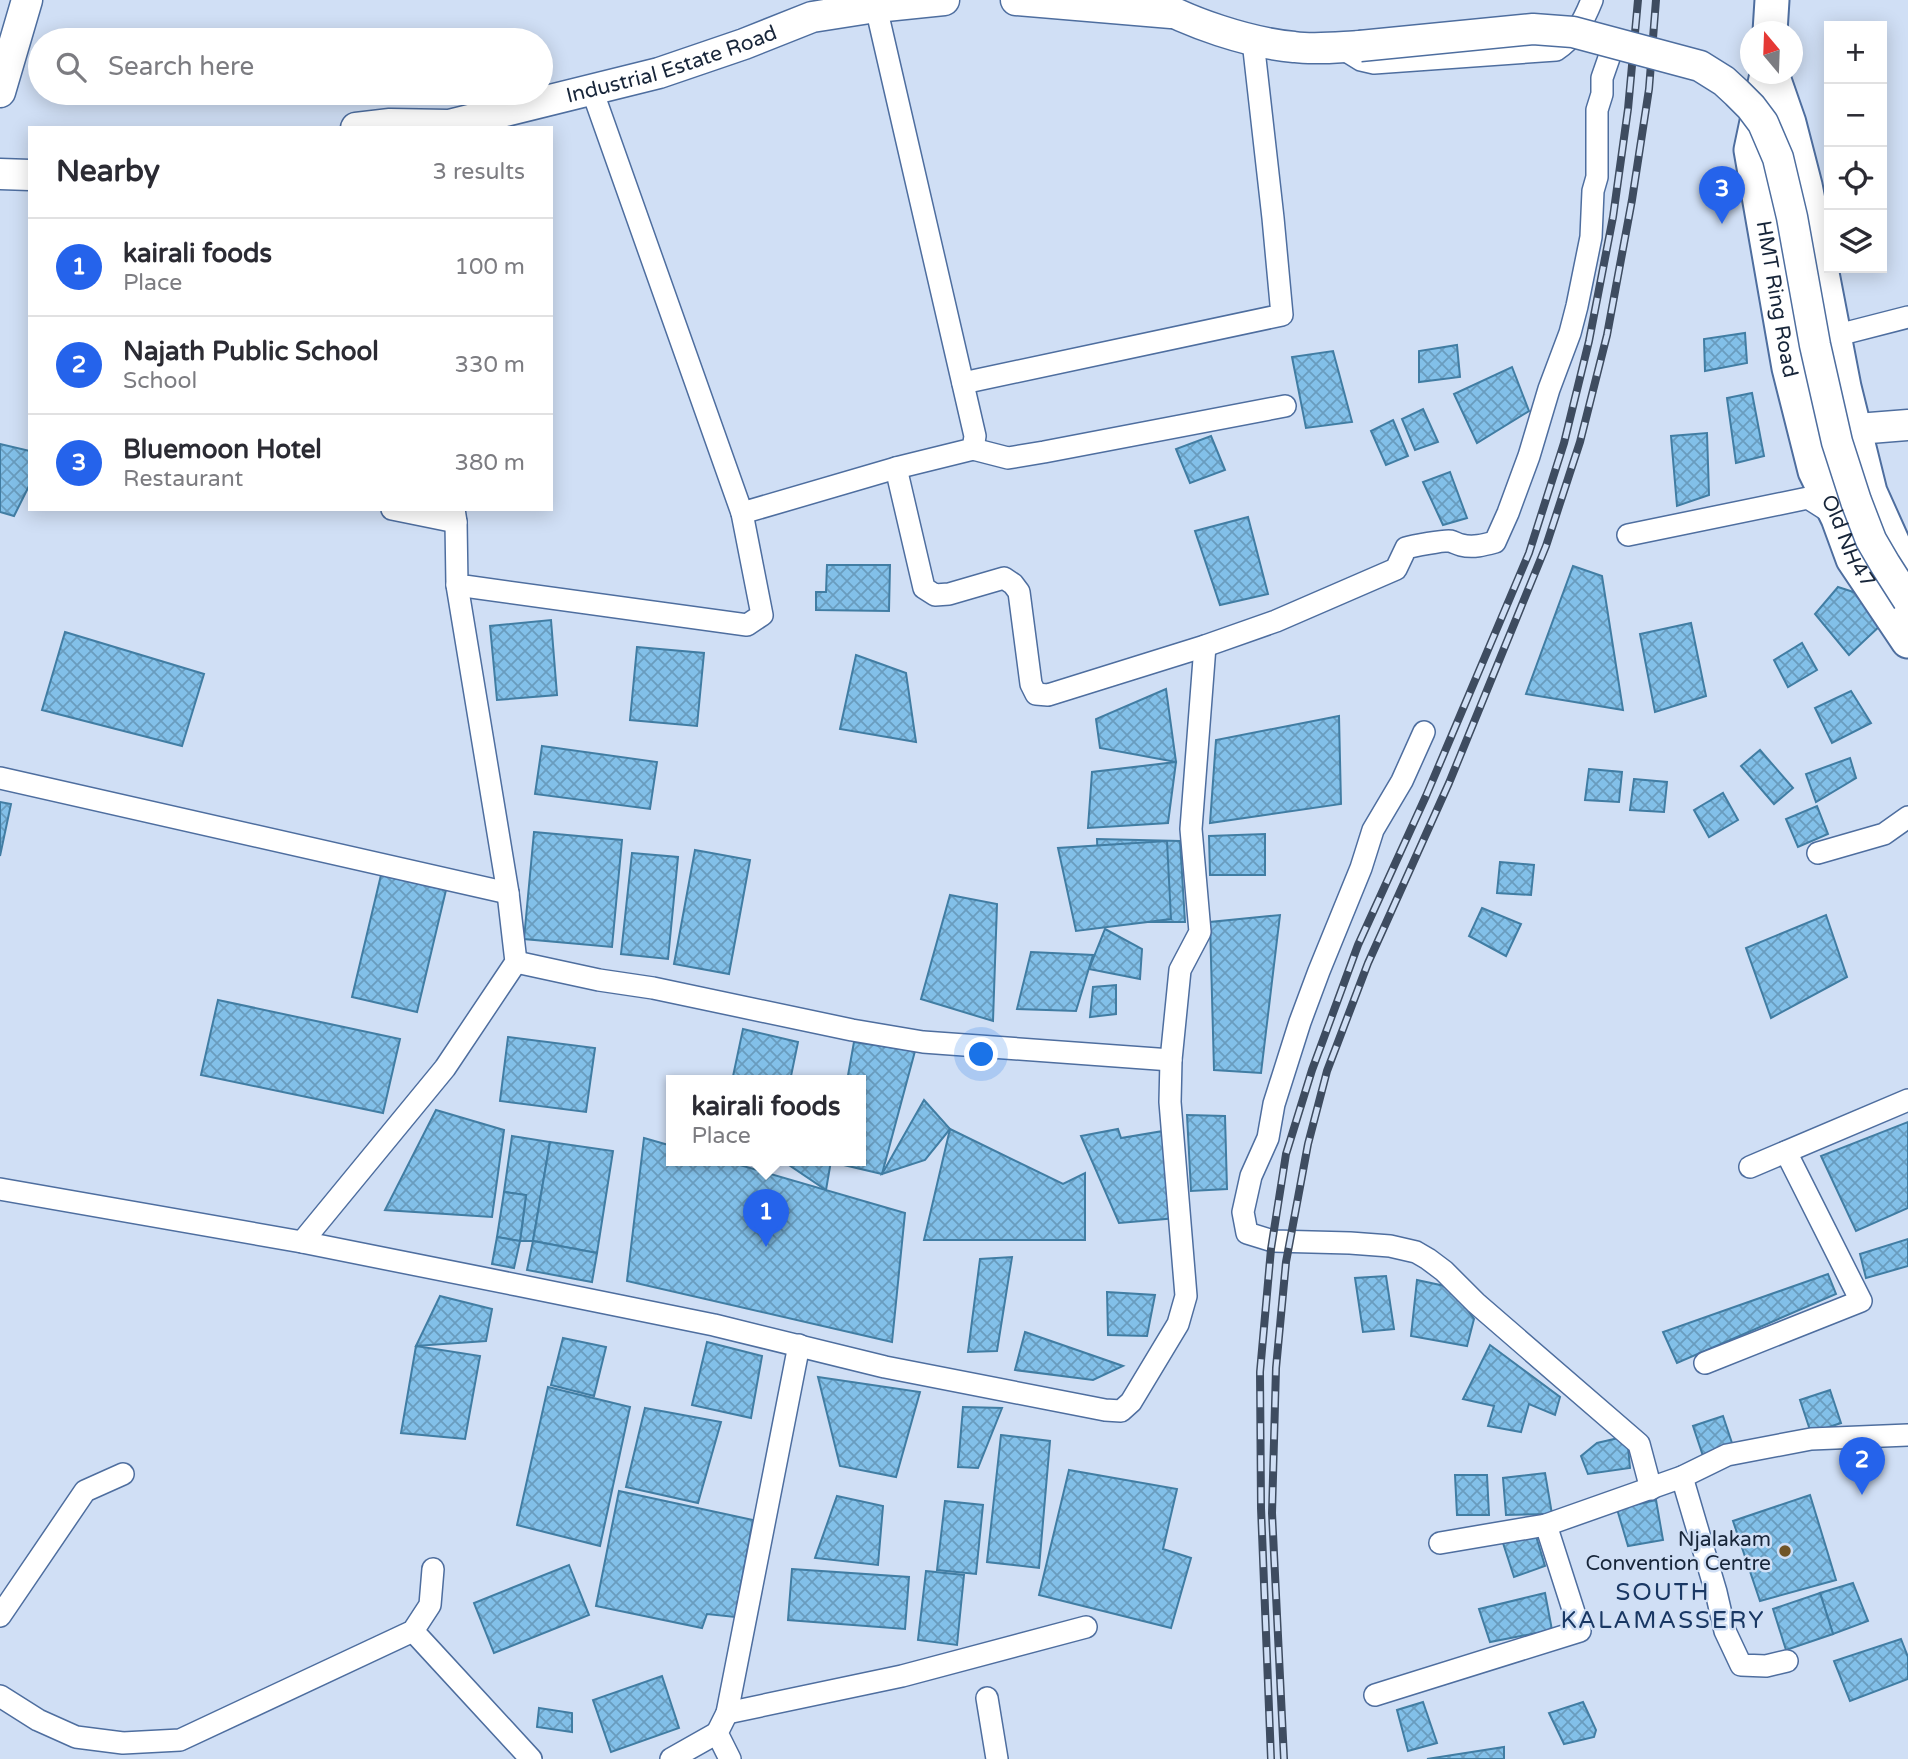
<!DOCTYPE html>
<html lang="en">
<head>
<meta charset="utf-8">
<style>
	:root { --surface:#fff; --page:#f2f2f3; --text:#2b2b33; --muted:#7c7c81; --line:#e1e1e2; --accent:#2563eb }
	body { margin:0; font-family:"Varela Round",sans-serif; background:var(--page); color:var(--text) }
	.controls { position:absolute; right:21px; top:21px; display:grid; overflow:hidden; border-radius:0px; box-shadow:0 4px 18px #0003 }
	.controls button { width:63px; height:63px; display:grid; place-items:center; padding:0; border:0; border-bottom:2px solid var(--line); background:var(--surface); color:var(--text); font:35px sans-serif }
	.compass { position:absolute; left:1740px; top:21px; width:63px; height:63px; border-radius:50%; background:var(--surface); box-shadow:0 4px 18px #0003; rotate:341deg }
	.you { position:absolute; left:982px; top:1055px; width:24px; height:24px; margin:-18px; border:5px solid #fff; border-radius:50%; background:#1a73e8; box-shadow:0 0 0 10px #1a73e833 }
	.badge { display:grid; place-items:center; width:46px; height:46px; border-radius:50%; background:var(--accent); color:#fff; font-size:23px; font-weight:700 }
	.pin { position:absolute; translate:-50% -58px; filter:drop-shadow(0 2px 4px #0008) }
	.pin::after { content:''; position:absolute; top:37px; width:24px; height:21px; background:inherit; clip-path:polygon(0 0,100% 0,50% 100%) }
	.popup { position:absolute; left:666px; top:1075px; width:200px; height:91px; box-sizing:border-box; display:grid; place-content:center; border-radius:0px; background:var(--surface); filter:drop-shadow(0 2px 5px #0005); font-size:23px; white-space:nowrap; color:var(--muted) }
	.popup b { font-size:26px; color:var(--text) }
	.popup::after { content:''; position:absolute; left:50%; top:100%; margin-left:-14px; border:14px solid transparent; border-top-color:var(--surface) }
	.list { margin:0; padding:0; list-style:none }
	h2 { display:flex; justify-content:space-between; align-items:center; height:91px; margin:0; padding:0 28px; font-size:30px }
	h2 small { font-size:23px; font-weight:400; color:var(--muted) }
	.list li { display:grid; grid-template-columns:46px 1fr auto; gap:21px; align-items:center; box-sizing:border-box; height:98px; padding:0 28px; border-top:2px solid var(--line) }
	.list b { display:block; font-size:26px; white-space:nowrap }
	.list p { margin:0; font-size:23px; white-space:nowrap; color:var(--muted) }
	.list em { font-size:23px; font-style:normal; color:var(--muted) }
	.icon { flex:none; width:38px; height:38px; fill:none; stroke:currentColor; stroke-width:2; stroke-linecap:round; stroke-linejoin:round }
	.map { position:relative; flex:none; width:1908px; height:1759px; overflow:hidden }
	.search { position:absolute; background:var(--surface); box-shadow:0 4px 18px #0003; left:28px; top:28px; width:525px; height:77px; display:flex; align-items:center; gap:18px; box-sizing:border-box; padding:0 24px; border-radius:38px; color:var(--muted); font-size:26px }
	.panel { position:absolute; background:var(--surface); box-shadow:0 4px 18px #0003; left:28px; top:126px; width:525px; height:385px; border-radius:0px }
	.map>svg:first-child { display:block }
	.building { fill:url(#building-cross-hatch); stroke:#417da3; stroke-width:2 }
	.lines { fill:none; stroke-linecap:round; stroke-linejoin:round }
	.street-casing { stroke:#4e6e9f; stroke-width:24 }
	.secondary-casing { stroke:#4e6e9f; stroke-width:33 }
	.primary-casing { stroke:#4e6e9f; stroke-width:37 }
	.street { stroke:#fff; stroke-width:21 }
	.secondary { stroke:#fff; stroke-width:30 }
	.primary { stroke:#fff; stroke-width:33 }
	.rail-casing { stroke:#3e4c60; stroke-width:8 }
	.rail { stroke:#d0dff5; stroke-width:5; stroke-dasharray:16; stroke-linecap:butt }
	.secondary-bridge-casing { stroke:#4e6e9f; stroke-width:33; stroke-linecap:butt }
	.secondary-bridge { stroke:#fff; stroke-width:30 }
	.poi-dot { fill:#705527; stroke:#d0dff5; stroke-width:2.5 }
	.labels { text-anchor:middle; dominant-baseline:central; stroke-width:5; stroke-linejoin:round; paint-order:stroke }
	.street-label { font-size:21px; fill:#172539; stroke:#d0dff5 }
	.poi-label { font-size:21px; fill:#172539; stroke:#d0dff5; text-anchor:end }
	.quarter-label { font-size:24px; letter-spacing:2px; fill:#1a3864; stroke:#d0dff5 }
</style>
</head>
<body>
<div class="map">
<svg width="1908" height="1759" viewBox="0 0 1908 1759">
	<defs>
		<pattern id="building-cross-hatch" width="8" height="8" patternUnits="userSpaceOnUse" patternTransform="scale(1.75)"><rect width="8" height="8" fill="#82c0e9"/><path d="M0 0l8 8M0 8l8-8" fill="none" stroke="#699cbe"/></pattern>
	</defs>
	<rect width="100%" height="100%" fill="#d0dff5"/>
	<g class="building">
		<polygon points="1745,333 1747,363 1705,371 1704,339"/>
		<polygon points="1457,345 1460,377 1419,382 1419,351"/>
		<polygon points="1333,351 1352,422 1306,428 1292,357"/>
		<polygon points="1512,367 1529,411 1477,443 1454,394"/>
		<polygon points="1752,393 1764,456 1736,463 1727,398"/>
		<polygon points="1423,409 1438,442 1415,450 1402,419"/>
		<polygon points="1393,420 1408,456 1386,465 1371,431"/>
		<polygon points="1707,433 1709,495 1677,506 1671,436"/>
		<polygon points="1211,436 1225,470 1190,483 1176,449"/>
		<polygon points="0,444 30,451 30,484 14,516 0,512"/>
		<polygon points="1450,472 1467,518 1443,525 1423,482"/>
		<polygon points="1248,517 1268,594 1220,605 1195,531"/>
		<polygon points="827,565 890,565 889,611 816,610 816,592 826,592"/>
		<polygon points="1573,566 1602,576 1623,710 1526,694"/>
		<polygon points="1838,587 1900,607 1849,655 1815,614"/>
		<polygon points="551,620 557,695 497,700 490,626"/>
		<polygon points="1691,623 1706,696 1655,712 1640,634"/>
		<polygon points="65,632 204,674 182,746 42,710"/>
		<polygon points="1802,643 1817,670 1788,687 1774,660"/>
		<polygon points="637,647 704,653 697,726 630,720"/>
		<polygon points="856,655 906,673 916,742 840,729"/>
		<polygon points="1166,689 1176,762 1100,748 1096,719"/>
		<polygon points="1851,691 1871,723 1832,743 1815,708"/>
		<polygon points="1339,716 1341,804 1210,823 1216,740"/>
		<polygon points="542,746 657,762 650,809 535,794"/>
		<polygon points="1760,750 1793,788 1774,804 1741,766"/>
		<polygon points="1850,758 1856,778 1816,802 1806,774"/>
		<polygon points="1176,762 1168,823 1088,828 1092,772"/>
		<polygon points="1589,769 1622,772 1619,802 1585,800"/>
		<polygon points="1634,779 1667,782 1664,812 1630,810"/>
		<polygon points="1723,793 1738,820 1709,837 1694,810"/>
		<polygon points="0,802 11,804 0,856"/>
		<polygon points="1817,806 1828,834 1798,847 1786,819"/>
		<polygon points="534,832 622,840 612,947 524,939"/>
		<polygon points="1265,834 1265,875 1210,875 1209,836"/>
		<polygon points="1097,839 1180,841 1185,922 1100,922"/>
		<polygon points="1167,841 1171,919 1076,931 1058,848"/>
		<polygon points="695,850 750,860 729,974 674,964"/>
		<polygon points="632,853 678,857 668,959 621,954"/>
		<polygon points="1500,862 1534,865 1531,895 1497,893"/>
		<polygon points="381,875 446,890 417,1012 352,997"/>
		<polygon points="950,895 997,904 993,1021 921,999"/>
		<polygon points="1482,908 1521,924 1506,956 1469,936"/>
		<polygon points="1280,915 1261,1073 1214,1070 1210,922"/>
		<polygon points="1826,915 1847,977 1771,1018 1746,948"/>
		<polygon points="1105,929 1142,949 1140,979 1089,969"/>
		<polygon points="1031,952 1093,955 1076,1011 1017,1009"/>
		<polygon points="1116,985 1116,1014 1090,1017 1093,987"/>
		<polygon points="218,1000 400,1039 383,1113 201,1075"/>
		<polygon points="743,1029 798,1042 790,1081 732,1081"/>
		<polygon points="508,1037 595,1048 586,1112 500,1101"/>
		<polygon points="854,1042 915,1051 882,1174 831,1162 860,1161 860,1081 847,1081"/>
		<polygon points="924,1100 950,1129 925,1160 882,1174"/>
		<polygon points="436,1110 504,1130 492,1217 385,1210"/>
		<polygon points="1187,1115 1225,1116 1227,1189 1191,1191"/>
		<polygon points="1908,1122 1908,1208 1856,1231 1821,1156"/>
		<polygon points="950,1129 1063,1184 1085,1173 1085,1240 924,1240"/>
		<polygon points="1118,1129 1121,1138 1169,1130 1177,1218 1119,1223 1081,1136"/>
		<polygon points="512,1136 550,1142 533,1241 520,1241 526,1195 504,1192"/>
		<polygon points="644,1138 672,1146 672,1161 726,1161 905,1213 892,1342 627,1281"/>
		<polygon points="550,1142 613,1151 597,1253 533,1241"/>
		<polygon points="783,1161 831,1161 826,1190"/>
		<polygon points="504,1192 526,1195 520,1241 497,1237"/>
		<polygon points="497,1237 520,1241 514,1268 492,1264"/>
		<polygon points="1908,1239 1908,1266 1866,1278 1860,1254"/>
		<polygon points="533,1241 597,1253 592,1282 527,1270"/>
		<polygon points="1012,1257 997,1351 968,1352 980,1259"/>
		<polygon points="1828,1274 1836,1294 1677,1363 1663,1332"/>
		<polygon points="1386,1276 1394,1329 1363,1332 1355,1278"/>
		<polygon points="1446,1279 1474,1319 1467,1346 1411,1336 1417,1280 1445,1286"/>
		<polygon points="1107,1292 1155,1295 1147,1336 1108,1335"/>
		<polygon points="440,1296 492,1309 486,1341 416,1346"/>
		<polygon points="1025,1332 1123,1366 1093,1380 1015,1370"/>
		<polygon points="563,1338 606,1347 594,1396 551,1385"/>
		<polygon points="707,1342 762,1356 751,1418 692,1405"/>
		<polygon points="1490,1345 1560,1397 1555,1415 1529,1404 1521,1432 1488,1426 1494,1406 1463,1399"/>
		<polygon points="416,1346 480,1356 465,1439 401,1433"/>
		<polygon points="818,1377 920,1392 896,1477 840,1466"/>
		<polygon points="548,1387 630,1407 600,1546 517,1525"/>
		<polygon points="1830,1390 1841,1423 1811,1433 1800,1400"/>
		<polygon points="963,1407 1002,1408 978,1468 958,1467"/>
		<polygon points="645,1408 721,1422 698,1503 626,1487"/>
		<polygon points="1723,1416 1734,1449 1704,1459 1693,1426"/>
		<polygon points="1001,1435 1050,1441 1039,1568 987,1562"/>
		<polygon points="1627,1436 1630,1468 1588,1474 1581,1456 1597,1443"/>
		<polygon points="1069,1470 1177,1489 1163,1549 1191,1558 1171,1628 1039,1595"/>
		<polygon points="1545,1473 1552,1514 1506,1515 1503,1478"/>
		<polygon points="1455,1475 1487,1475 1489,1515 1457,1515"/>
		<polygon points="619,1491 753,1520 735,1617 707,1614 702,1628 596,1606"/>
		<polygon points="1810,1495 1836,1580 1760,1601 1733,1521"/>
		<polygon points="837,1496 883,1506 878,1565 815,1558"/>
		<polygon points="1656,1500 1663,1540 1628,1546 1617,1509"/>
		<polygon points="945,1501 983,1505 976,1574 937,1570"/>
		<polygon points="1536,1536 1545,1566 1514,1577 1503,1543"/>
		<polygon points="569,1565 589,1615 494,1653 474,1603"/>
		<polygon points="792,1569 909,1577 905,1629 788,1620"/>
		<polygon points="926,1571 964,1575 957,1645 918,1640"/>
		<polygon points="1853,1583 1868,1621 1833,1634 1820,1593"/>
		<polygon points="1545,1593 1552,1630 1490,1642 1479,1609"/>
		<polygon points="1820,1593 1833,1634 1786,1650 1773,1609"/>
		<polygon points="1901,1639 1908,1657 1908,1679 1850,1701 1834,1661"/>
		<polygon points="662,1676 679,1728 611,1752 593,1700"/>
		<polygon points="1423,1702 1437,1743 1408,1751 1397,1710"/>
		<polygon points="1583,1702 1596,1730 1594,1737 1564,1744 1549,1713"/>
		<polygon points="539,1708 572,1713 572,1732 537,1727"/>
		<polygon points="1504,1747 1504,1759 1427,1759"/>
	</g>
	<g class="lines">
		<g class="street-casing">
			<g id="street">
				<path d="M 1340,47 L 1361,60 L 1374,63 L 1556,50 C 1575,38 1584,20 1592,0"/>
				<polyline points="592,90 742,513 896,468 973,449 975,436 876,7"/>
				<polyline points="1834,336 1908,317"/>
				<polyline points="963,383 1282,315 1273,218 1253,41"/>
				<polyline points="973,449 1008,458 1044,452 1285,406"/>
				<path d="M 896,468 L 924,588 L 935,595 L 949,594 L 1004,578 L 1013,584 L 1019,592 L 1031,684 L 1036,694 L 1048,695 L 1205,646 L 1276,621 L 1396,569 L 1406,548 C 1412,546 1445,540 1450,541 C 1454,542 1457,544 1461,545 C 1473,548 1484,545 1495,542 L 1508,513 L 1529,456 L 1549,389 L 1570,333 L 1577,306 L 1591,237 L 1593,191 L 1597,177 L 1597,110 L 1602,94 L 1602,78 L 1610,55"/>
				<polyline points="392,509 456,522"/>
				<polyline points="454,509 456,522 457,585 747,625 762,615 742,513"/>
				<polyline points="1628,535 1808,498 1833,514"/>
				<polyline points="1424,732 1402,781 1373,830 1361,868 1319,971 1300,1022 1274,1104 1268,1138 1251,1176 1243,1212 1247,1233 1273,1241 1350,1243 1390,1246 1416,1252 1428,1259 1444,1271 1476,1303 1639,1444 1651,1489"/>
				<polyline points="0,778 508,893"/>
				<polyline points="1818,853 1884,834 1908,817"/>
				<polyline points="516,962 599,980 653,988 852,1030 923,1042 1171,1060"/>
				<polyline points="1750,1167 1908,1100"/>
				<polyline points="0,1189 302,1242 517,1285 714,1325 885,1367 1105,1410 1121,1411 1131,1402 1178,1324 1186,1296 1170,1102 1171,1060 1180,970 1200,932 1191,829 1205,646"/>
				<polyline points="302,1242 445,1068 516,962 508,893 457,585"/>
				<polyline points="1705,1363 1861,1301 1786,1152"/>
				<polyline points="1682,1477 1716,1592 1725,1631 1741,1665 1766,1666 1787,1661"/>
				<polyline points="1440,1543 1546,1525"/>
				<polyline points="0,1616 85,1491 123,1474"/>
				<polyline points="413,1631 531,1759"/>
				<polyline points="1375,1695 1580,1631 1546,1525 1682,1477 1727,1455 1811,1439 1908,1435"/>
				<polyline points="0,1696 38,1720 76,1737 123,1743 180,1740 413,1631 430,1605 433,1569"/>
				<polyline points="987,1698 997,1759"/>
				<polyline points="727,1713 902,1676 1086,1627"/>
				<polyline points="671,1759 717,1733"/>
				<polyline points="730,1759 717,1733 727,1713 799,1345"/>
			</g>
		</g>
		<g class="secondary-casing">
			<g id="secondary">
				<polyline points="1016,0 1171,13"/>
				<path d="M 1150,0 C 1188,23 1250,43 1294,47 C 1316,50 1339,47 1360,46"/>
				<polyline points="0,92 27,0"/>
				<path id="s1" d="M 356,128 L 390,124 L 449,125 L 659,73 L 744,44 L 812,17 L 876,7 L 944,0"/>
				<polyline points="0,174 30,175"/>
				<polyline points="1832,431 1908,425"/>
			</g>
		</g>
		<g class="primary-casing">
			<g id="primary">
				<polyline points="1770,32 1772,0"/>
				<path id="s2" d="M 1767,74 L 1751,150 L 1789,368 L 1815,471 L 1838,518 L 1853,559 L 1908,641"/>
				<polyline points="1772,74 1789,123 1805,185 1844,387 1870,492 1896,550 1908,568"/>
			</g>
		</g>
		<use href="#street" class="street"/>
		<use href="#secondary" class="secondary"/>
		<use href="#primary" class="primary"/>
		<g class="rail-casing">
			<g id="rail">
				<polyline points="1271,1759 1261,1508 1260,1372 1271,1249 1286,1154 1312,1070 1358,945 1426,796 1529,553 1564,443 1589,341 1613,217 1628,109 1638,0"/>
				<polyline points="1284,1759 1272,1513 1276,1368 1286,1262 1308,1144 1327,1071 1368,963 1449,783 1546,546 1580,442 1607,335 1632,200 1649,89 1656,0"/>
			</g>
		</g>
		<use href="#rail" class="rail"/>
		<g class="secondary-bridge-casing">
			<polyline id="secondary-bridge" points="1360,46 1533,29 1573,32 1700,66 1724,81 1737,93 1751,107 1763,123 1778,158 1792,217 1815,345 1837,442 1856,501 1871,540 1885,564 1908,600"/>
		</g>
		<use href="#secondary-bridge" class="secondary-bridge"/>
	</g>
	<circle class="poi-dot" cx="1785" cy="1551" r="7"/>
	<g class="labels">
		<g class="street-label">
			<text stroke="none"><textPath href="#s1" startOffset="324">Industrial Estate Road</textPath></text>
			<text stroke="none"><textPath href="#s2" startOffset="229">HMT Ring Road</textPath></text>
			<text stroke="none"><textPath href="#s2" startOffset="483">Old NH47</textPath></text>
		</g>
		<g class="poi-label">
			<text x="1771" y="1539">Njalakam<tspan x="1771" dy="24">Convention Centre</tspan></text>
		</g>
		<g class="quarter-label">
			<text x="1663" y="1592">SOUTH<tspan x="1663" dy="28">KALAMASSERY</tspan></text>
		</g>
	</g>
</svg>
<div class="controls">
<button>+</button>
<button>−</button>
<button><svg class="icon" aria-label="locate" viewBox="0 0 24 24"><circle cx="12" cy="12" r="6"/><path d="M12 2v4M12 18v4M2 12h4M18 12h4"/></svg></button>
<button><svg class="icon" aria-label="layers" viewBox="0 0 24 24"><path d="M12 4l9 5-9 5-9-5zM3 14l9 5 9-5"/></svg></button>
</div>
<svg class="compass" viewBox="-18 -18 36 36"><path d="M0-13l5 13h-10z" fill="#e53935"/><path d="M0 13l5-13h-10z" fill="#7c7c81"/></svg>
<div class="you"></div>
<div class="pin badge" style="left:766px;top:1247px">1</div>
<div class="popup"><b>kairali foods</b>Place</div>
<div class="pin badge" style="left:1862px;top:1495px">2</div>
<div class="pin badge" style="left:1722px;top:224px">3</div>
<div class="search"><svg class="icon" aria-label="search" viewBox="0 0 24 24"><circle cx="10" cy="10" r="6"/><path d="M15 15l6 6"/></svg>Search here</div>
<section class="panel">
<h2>Nearby<small>3 results</small></h2>
<ul class="list">
<li><span class="badge">1</span><div><b>kairali foods</b><p>Place</p></div><em>100 m</em></li>
<li><span class="badge">2</span><div><b>Najath Public School</b><p>School</p></div><em>330 m</em></li>
<li><span class="badge">3</span><div><b>Bluemoon Hotel</b><p>Restaurant</p></div><em>380 m</em></li>
</ul>
</section>
</div>
</body>
</html>
